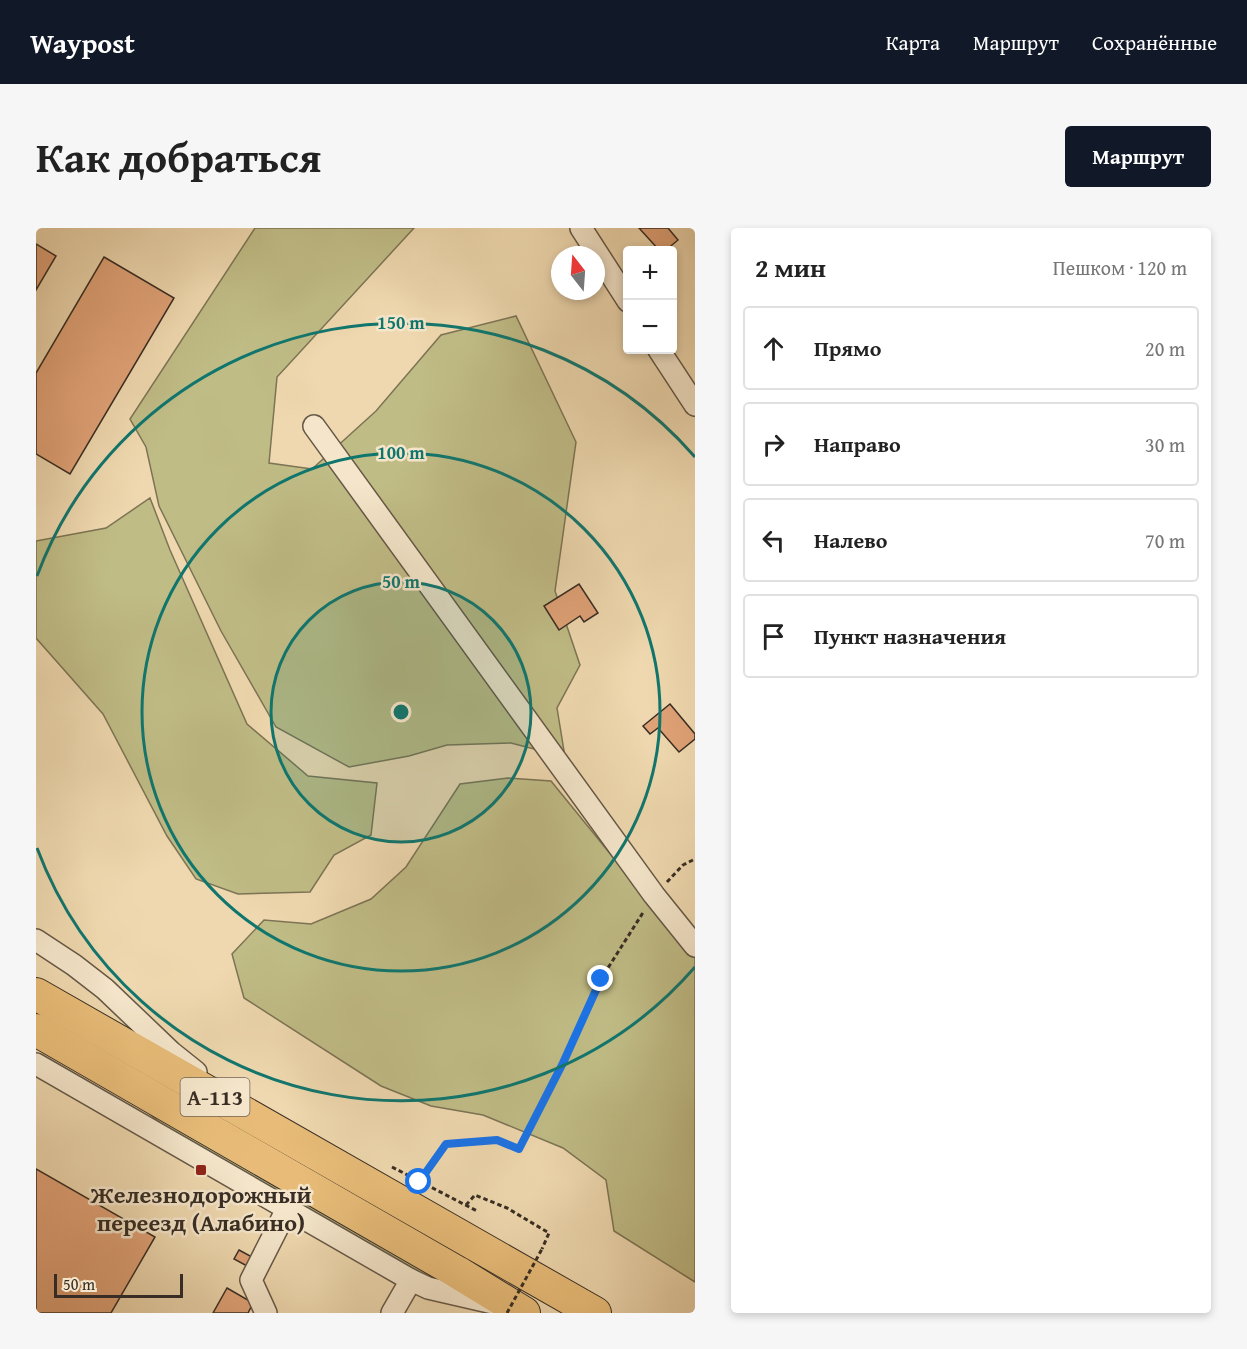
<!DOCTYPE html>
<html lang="ru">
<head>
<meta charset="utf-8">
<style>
	:root { --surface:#fff; --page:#f6f6f6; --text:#222; --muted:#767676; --line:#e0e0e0; --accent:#111827 }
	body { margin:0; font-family:"Gentium Book Plus",serif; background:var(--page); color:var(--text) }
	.controls { position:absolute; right:18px; top:18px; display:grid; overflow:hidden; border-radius:6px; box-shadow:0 3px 9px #0003 }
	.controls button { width:54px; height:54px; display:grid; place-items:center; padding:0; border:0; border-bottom:2px solid var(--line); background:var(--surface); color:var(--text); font:30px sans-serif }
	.compass { position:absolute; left:515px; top:18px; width:54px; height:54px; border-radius:50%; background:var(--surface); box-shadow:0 3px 9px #0003; rotate:343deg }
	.scale { position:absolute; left:18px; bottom:15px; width:129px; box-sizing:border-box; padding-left:6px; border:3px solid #372d24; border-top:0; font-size:16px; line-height:21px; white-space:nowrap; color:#372d24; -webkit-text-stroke:4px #f5e6cb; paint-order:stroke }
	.stop { position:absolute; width:18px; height:18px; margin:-14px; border:4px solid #1a73e8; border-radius:50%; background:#fff }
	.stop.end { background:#1a73e8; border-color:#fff; box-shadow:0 2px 6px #0008 }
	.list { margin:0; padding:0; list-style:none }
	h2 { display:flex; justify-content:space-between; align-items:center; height:78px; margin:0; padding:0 24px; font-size:26px }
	h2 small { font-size:20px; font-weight:400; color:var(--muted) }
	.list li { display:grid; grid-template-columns:39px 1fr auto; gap:18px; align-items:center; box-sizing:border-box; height:84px; margin:0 12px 12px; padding:0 12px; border:2px solid var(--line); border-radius:6px }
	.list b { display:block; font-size:22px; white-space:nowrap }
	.list em { font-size:20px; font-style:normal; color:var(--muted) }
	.icon { flex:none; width:33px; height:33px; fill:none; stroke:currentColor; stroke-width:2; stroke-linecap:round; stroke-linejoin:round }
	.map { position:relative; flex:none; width:659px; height:1085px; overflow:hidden; border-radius:6px }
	header { display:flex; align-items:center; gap:36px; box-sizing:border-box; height:84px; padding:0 30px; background:var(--accent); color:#fff }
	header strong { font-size:28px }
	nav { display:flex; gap:33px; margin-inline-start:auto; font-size:21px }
	.intro { display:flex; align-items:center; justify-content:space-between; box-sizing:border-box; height:144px; padding:0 36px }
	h1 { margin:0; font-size:42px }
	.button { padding:15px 27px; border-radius:6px; background:var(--accent); color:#fff; font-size:21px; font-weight:700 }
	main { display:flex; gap:36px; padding:0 36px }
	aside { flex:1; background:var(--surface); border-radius:6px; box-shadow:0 3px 9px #0003 }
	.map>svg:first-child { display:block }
	.green { fill:#c0bc86; stroke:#7c7455; stroke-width:1.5 }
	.building { fill:#e0a277; stroke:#372d24; stroke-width:1.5 }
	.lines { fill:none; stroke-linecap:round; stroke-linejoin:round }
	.minor-casing { stroke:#655847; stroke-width:24 }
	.highway-casing { stroke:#372d24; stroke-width:34 }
	.path { stroke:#372d24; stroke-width:3; stroke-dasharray:4.5 3; stroke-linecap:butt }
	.minor { stroke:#f5e6cb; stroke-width:21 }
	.highway { stroke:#e8bc78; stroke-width:32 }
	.path-bridge { stroke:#372d24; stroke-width:3; stroke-dasharray:4.5 3; stroke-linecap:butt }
	.route { stroke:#1a73e8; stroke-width:8 }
	.ring { fill:none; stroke:#0f766e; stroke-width:3 }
	.poi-dot { fill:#8f2418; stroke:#f5e6cb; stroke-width:2 }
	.labels { text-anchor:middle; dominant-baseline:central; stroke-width:5; stroke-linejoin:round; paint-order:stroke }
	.shield { fill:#f5e6cb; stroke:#706456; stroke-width:1.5 }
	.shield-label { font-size:22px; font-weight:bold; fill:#372d24 }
	.poi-label { font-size:24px; font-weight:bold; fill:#372d24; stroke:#f5e6cb }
	.centre { fill:#0f766e; stroke:#f5e6cb; stroke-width:3 }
	.ring-label { font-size:18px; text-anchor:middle; font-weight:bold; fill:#0f766e; stroke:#f5e6cb; stroke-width:5; stroke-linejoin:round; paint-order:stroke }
</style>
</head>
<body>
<header>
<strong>Waypost</strong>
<nav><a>Карта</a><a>Маршрут</a><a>Сохранённые</a></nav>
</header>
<div class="intro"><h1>Как добраться</h1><a class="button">Маршрут</a></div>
<main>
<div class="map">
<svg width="659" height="1085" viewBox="0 0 659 1085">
	<rect width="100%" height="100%" fill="#efd8af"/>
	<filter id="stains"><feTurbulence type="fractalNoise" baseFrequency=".00333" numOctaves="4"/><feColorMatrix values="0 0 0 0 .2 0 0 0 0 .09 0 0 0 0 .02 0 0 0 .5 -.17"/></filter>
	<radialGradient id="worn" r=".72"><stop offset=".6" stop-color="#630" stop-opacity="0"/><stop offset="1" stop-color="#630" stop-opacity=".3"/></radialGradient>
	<g class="green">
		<polygon points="219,0 378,0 241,149 233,235 276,241 340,183 405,107 480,88 540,214 519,363 544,437 521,480 529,529 475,515 411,517 373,528 313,539 240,499 185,403 123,278 110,219 94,191"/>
		<polygon points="114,270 134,322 211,496 272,548 341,555 335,607 298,627 274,664 202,666 160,651 131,608 67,486 0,410 0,313 70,300"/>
		<polygon points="472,550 515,553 659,730 659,1054 578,1003 570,952 527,920 447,887 395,878 345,858 208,770 196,726 228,692 275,696 335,671 370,639 424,556"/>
		<polygon points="101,875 422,1058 392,1052 129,899"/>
	</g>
	<g class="building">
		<polygon points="603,0 632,0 642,12 630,22 623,22"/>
		<polygon points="0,16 20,28 0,62"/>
		<polygon points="68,29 138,70 34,246 0,226 0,145"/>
		<polygon points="543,356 562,385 548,394 544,388 523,402 508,378"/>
		<polygon points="634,476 659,506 659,511 643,524 622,500 614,506 607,498"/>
		<polygon points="0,941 119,1009 75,1085 0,1085"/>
		<polygon points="203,1022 216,1029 211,1038 198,1031"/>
		<polygon points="191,1060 217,1075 212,1085 177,1085"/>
	</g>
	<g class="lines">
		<g class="minor-casing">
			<g id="minor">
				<polyline points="545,0 592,73"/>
				<polyline points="623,122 659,177"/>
				<polyline points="278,198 618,667 659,718"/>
				<polyline points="0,712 38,737 69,761 135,824 160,844"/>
				<polyline points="0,836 375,1052 392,1060 457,1075"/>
				<polyline points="230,1085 215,1052 251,981"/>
				<polyline points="356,1085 375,1052"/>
			</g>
		</g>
		<g class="highway-casing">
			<g id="highway">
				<polyline points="0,766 559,1085"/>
				<polyline points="0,802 421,1044 488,1085"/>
			</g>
		</g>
		<g class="path">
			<polyline points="631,654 647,637 659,631"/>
			<polyline points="356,939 441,983"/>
			<polyline points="384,953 410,916 461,912 483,921 527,835 565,751 608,683"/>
			<polyline points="430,977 439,967 471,980 513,1005 506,1021"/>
		</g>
		<use href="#minor" class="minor"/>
		<use href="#highway" class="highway"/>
		<polyline class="path-bridge" points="471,1085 506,1021"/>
	</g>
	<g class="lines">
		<polyline class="route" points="383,954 410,916 461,912 483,921 527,835 565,751"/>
	</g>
	<circle cx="365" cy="484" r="130" fill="#0f766e" fill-opacity=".12"/>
	<g class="ring">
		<circle cx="365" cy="484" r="130"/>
		<circle cx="365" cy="484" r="259"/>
		<path d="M659 739A389 389 0 0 1 1 620M1 348A389 389 0 0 1 659 229"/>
	</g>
	<rect class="poi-dot" x="159" y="936" width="12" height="12" rx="3"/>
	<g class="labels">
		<rect class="shield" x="144.5" y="850" width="69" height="38" rx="4.5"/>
		<g class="shield-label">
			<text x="179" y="869">А-113</text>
		</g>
		<g class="poi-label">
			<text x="165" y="966">Железнодорожный<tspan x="165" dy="28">переезд (Алабино)</tspan></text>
		</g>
	</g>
	<circle cx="365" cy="484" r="9" class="centre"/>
	<g class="ring-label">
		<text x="365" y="101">150 m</text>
		<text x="365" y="231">100 m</text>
		<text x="365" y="360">50 m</text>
	</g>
	<rect width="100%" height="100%" filter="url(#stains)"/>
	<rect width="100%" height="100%" fill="url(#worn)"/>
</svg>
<div class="controls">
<button>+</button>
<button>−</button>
</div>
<svg class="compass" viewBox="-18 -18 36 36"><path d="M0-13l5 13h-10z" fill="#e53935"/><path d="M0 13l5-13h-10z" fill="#767676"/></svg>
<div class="scale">50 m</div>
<div class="stop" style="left:383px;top:954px"></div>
<div class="stop end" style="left:565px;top:751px"></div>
</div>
<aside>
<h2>2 мин<small>Пешком · 120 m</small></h2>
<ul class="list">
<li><svg class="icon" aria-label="ahead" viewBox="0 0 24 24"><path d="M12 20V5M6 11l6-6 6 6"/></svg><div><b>Прямо</b></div><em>20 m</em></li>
<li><svg class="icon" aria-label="right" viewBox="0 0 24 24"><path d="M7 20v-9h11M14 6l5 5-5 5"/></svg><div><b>Направо</b></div><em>30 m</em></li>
<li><svg class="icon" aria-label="left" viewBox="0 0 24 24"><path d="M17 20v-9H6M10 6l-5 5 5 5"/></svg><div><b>Налево</b></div><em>70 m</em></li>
<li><svg class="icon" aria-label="arrive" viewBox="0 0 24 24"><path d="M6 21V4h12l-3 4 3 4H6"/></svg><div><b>Пункт назначения</b></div></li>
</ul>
</aside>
</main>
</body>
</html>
